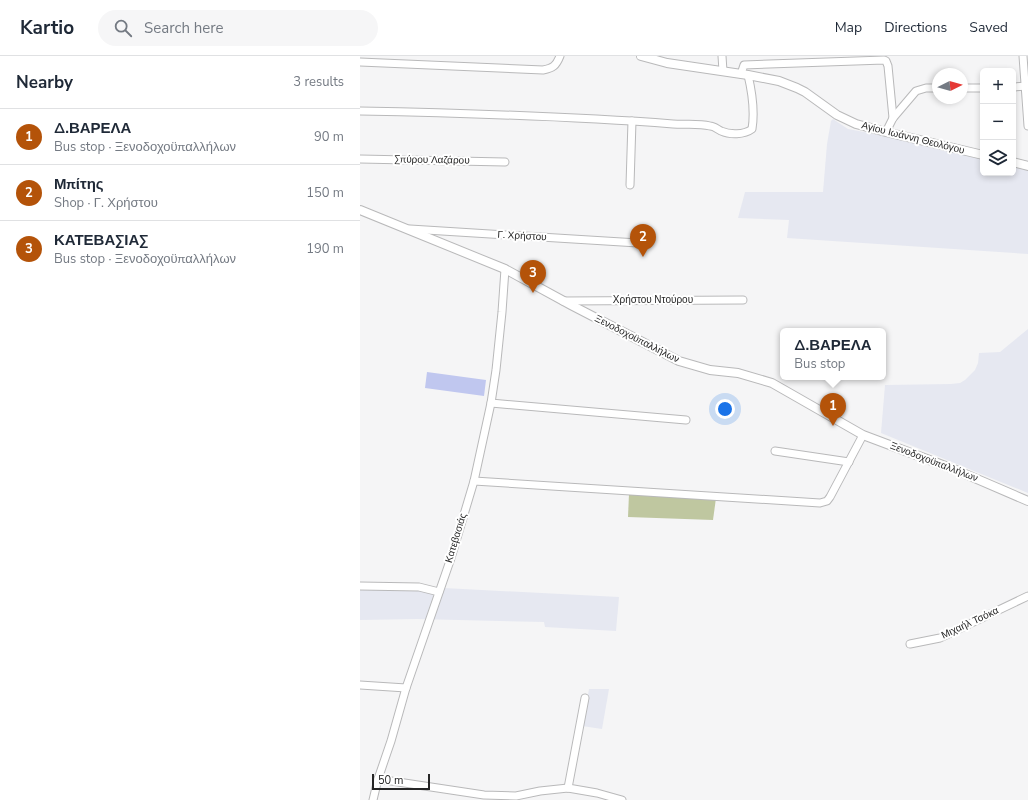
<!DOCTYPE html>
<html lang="en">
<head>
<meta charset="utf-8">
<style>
	:root { --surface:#fff; --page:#f6f6f7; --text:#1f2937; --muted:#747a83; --line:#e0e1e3; --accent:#b45309 }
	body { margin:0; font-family:"Nunito Sans",sans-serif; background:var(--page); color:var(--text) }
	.controls { position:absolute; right:12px; top:12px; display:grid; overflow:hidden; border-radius:6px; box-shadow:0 2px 6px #0003 }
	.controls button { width:36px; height:36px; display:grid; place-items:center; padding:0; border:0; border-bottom:1px solid var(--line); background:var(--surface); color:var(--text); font:20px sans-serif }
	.compass { position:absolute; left:572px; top:12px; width:36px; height:36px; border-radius:50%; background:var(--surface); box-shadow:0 2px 6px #0003; rotate:85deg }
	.scale { position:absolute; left:12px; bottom:10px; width:58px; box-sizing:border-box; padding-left:4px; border:2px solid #262626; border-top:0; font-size:11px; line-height:14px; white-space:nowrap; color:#262626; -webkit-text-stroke:3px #fff; paint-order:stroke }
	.you { position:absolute; left:365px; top:353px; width:14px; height:14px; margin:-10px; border:3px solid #fff; border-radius:50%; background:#1a73e8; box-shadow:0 0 0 6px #1a73e833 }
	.badge { display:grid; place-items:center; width:26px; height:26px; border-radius:50%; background:var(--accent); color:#fff; font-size:13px; font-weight:700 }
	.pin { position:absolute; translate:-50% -33px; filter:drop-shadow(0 1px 2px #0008) }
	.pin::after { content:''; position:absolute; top:21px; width:14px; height:12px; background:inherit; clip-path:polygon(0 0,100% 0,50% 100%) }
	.popup { position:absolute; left:420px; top:272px; width:106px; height:52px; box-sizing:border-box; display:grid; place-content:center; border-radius:6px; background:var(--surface); filter:drop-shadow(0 1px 3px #0005); font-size:13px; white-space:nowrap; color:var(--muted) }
	.popup b { font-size:15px; color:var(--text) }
	.popup::after { content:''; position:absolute; left:50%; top:100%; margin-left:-8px; border:8px solid transparent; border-top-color:var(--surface) }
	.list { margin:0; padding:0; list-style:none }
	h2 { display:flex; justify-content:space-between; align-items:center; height:52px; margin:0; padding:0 16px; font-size:17px }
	h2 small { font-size:13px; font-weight:400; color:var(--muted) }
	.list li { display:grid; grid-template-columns:26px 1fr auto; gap:12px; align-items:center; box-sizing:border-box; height:56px; padding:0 16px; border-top:1px solid var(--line) }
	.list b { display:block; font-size:15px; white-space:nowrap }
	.list p { margin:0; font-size:13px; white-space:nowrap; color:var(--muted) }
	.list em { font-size:13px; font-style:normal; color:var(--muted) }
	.icon { flex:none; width:22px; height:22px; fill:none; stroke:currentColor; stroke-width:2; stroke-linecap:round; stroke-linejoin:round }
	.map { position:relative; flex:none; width:668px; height:744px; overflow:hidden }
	header { display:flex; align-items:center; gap:24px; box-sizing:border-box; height:56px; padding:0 20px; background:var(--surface); border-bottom:1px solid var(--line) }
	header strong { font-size:19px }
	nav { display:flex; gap:22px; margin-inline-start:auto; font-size:14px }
	.search { width:280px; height:36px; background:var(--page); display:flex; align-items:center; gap:10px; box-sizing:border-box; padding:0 14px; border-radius:22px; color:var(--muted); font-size:15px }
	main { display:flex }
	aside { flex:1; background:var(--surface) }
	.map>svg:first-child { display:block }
	.built { fill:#e6e8f1 }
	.green { fill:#bfc7a0 }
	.building { fill:#c0c7ef }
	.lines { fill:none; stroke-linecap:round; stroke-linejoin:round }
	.minor-casing { stroke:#b9b9ba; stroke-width:9 }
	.tertiary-casing { stroke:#b9b9ba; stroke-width:10 }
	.minor { stroke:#fff; stroke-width:7 }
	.tertiary { stroke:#fff; stroke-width:8 }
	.labels { text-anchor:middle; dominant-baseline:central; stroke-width:4; stroke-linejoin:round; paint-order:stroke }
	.street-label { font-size:10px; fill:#262626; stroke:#fff }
</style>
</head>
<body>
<header>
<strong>Kartio</strong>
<div class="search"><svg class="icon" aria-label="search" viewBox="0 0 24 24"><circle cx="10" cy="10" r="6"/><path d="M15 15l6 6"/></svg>Search here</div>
<nav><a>Map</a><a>Directions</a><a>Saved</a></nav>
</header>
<main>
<aside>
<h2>Nearby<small>3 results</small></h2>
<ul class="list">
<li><span class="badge">1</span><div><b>Δ.ΒΑΡΕΛΑ</b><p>Bus stop · Ξενοδοχοϋπαλλήλων</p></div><em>90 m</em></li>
<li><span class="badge">2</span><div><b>Μπίτης</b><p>Shop · Γ. Χρήστου</p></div><em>150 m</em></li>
<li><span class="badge">3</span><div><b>ΚΑΤΕΒΑΣΙΑΣ</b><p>Bus stop · Ξενοδοχοϋπαλλήλων</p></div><em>190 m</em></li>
</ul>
</aside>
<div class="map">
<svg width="668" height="744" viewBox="0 0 668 744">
	<rect width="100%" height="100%" fill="#f5f5f6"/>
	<g class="built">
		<polygon points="473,63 488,73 547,84 623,101 623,117 653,117 653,108 668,112 668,198 427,182 429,164 378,162 385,136 463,136 467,88 471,65"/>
		<polygon points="668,273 668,437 521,377 525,329 591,328 600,327 605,324 615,314 618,307 619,297 640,296"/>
		<polygon points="0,529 59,532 84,532 259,541 256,575 185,571 184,566 57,563 0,564"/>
		<polygon points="229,633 249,633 242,673 222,670"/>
	</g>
	<polygon class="green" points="269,438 356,442 353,464 268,461"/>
	<polygon class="building" points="67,316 126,324 124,340 65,332"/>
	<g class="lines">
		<g class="minor-casing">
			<g id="minor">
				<polyline points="362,0 363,15"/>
				<polyline points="663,0 668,70"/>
				<path d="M 0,6 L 183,14 C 193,12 196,10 200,0"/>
				<polyline points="381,18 384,9 524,4 526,5 528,10 533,62"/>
				<polyline points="653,31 668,30"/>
				<polyline points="602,32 623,32"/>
				<path d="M 0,55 C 104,57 209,60 313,68 C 325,69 338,67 350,70 C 354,70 357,73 361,75 C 370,79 384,79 392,73 C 395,55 392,36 388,19"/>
				<polyline points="526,76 533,62 556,35 566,32 578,32"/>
				<polyline points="0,103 145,106"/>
				<polyline points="270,129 272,65"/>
				<polyline points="50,173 278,187"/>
				<polyline points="203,245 383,244"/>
				<polyline points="131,347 326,364"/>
				<polyline points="415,395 489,406"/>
				<polyline points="114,425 460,447 467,445 470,441 503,379"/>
				<polyline points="0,530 59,531 79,536"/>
				<polyline points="550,588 580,582 668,540"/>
				<polyline points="0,629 46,632"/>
				<polyline points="18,723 124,739 156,740 180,735 208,732 237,737 262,744"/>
				<polyline points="208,732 225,642"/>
				<polyline points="13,744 18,723 31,685 46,632 91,502 114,425 131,347 136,314 142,256 145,213"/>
			</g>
		</g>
		<g class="tertiary-casing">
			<g id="tertiary">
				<polyline points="281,0 307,7 388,19 419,25 437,32 445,36 477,59 496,68 526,76 623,99"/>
				<polyline points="653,106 668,110"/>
				<polyline points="0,154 145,213 211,249 319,305 350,314 378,317 412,327 503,379 596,414 668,445"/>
			</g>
		</g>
		<use href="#minor" class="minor"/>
		<use href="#tertiary" class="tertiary"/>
	</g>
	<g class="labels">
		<g class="street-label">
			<text transform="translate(553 82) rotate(14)">Αγίου Ιωάννη Θεολόγου</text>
			<text transform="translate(72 104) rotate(1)">Σπύρου Λαζάρου</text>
			<text transform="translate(162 180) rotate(3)">Γ. Χρήστου</text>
			<text x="293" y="244">Χρήστου Ντούρου</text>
			<text transform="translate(277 283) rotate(27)">Ξενοδοχοϋπαλλήλων</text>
			<text transform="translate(574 406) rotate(21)">Ξενοδοχοϋπαλλήλων</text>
			<text transform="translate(96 482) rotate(-73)">Κατεβασιάς</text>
			<text transform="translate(610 567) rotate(-25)">Μιχαήλ Τσόκα</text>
		</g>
	</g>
</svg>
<div class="controls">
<button>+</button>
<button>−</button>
<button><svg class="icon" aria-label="layers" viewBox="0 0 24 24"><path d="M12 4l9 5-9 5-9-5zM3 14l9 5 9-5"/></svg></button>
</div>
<svg class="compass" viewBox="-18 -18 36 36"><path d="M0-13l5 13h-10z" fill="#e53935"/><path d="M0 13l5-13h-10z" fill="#747a83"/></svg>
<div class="scale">50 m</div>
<div class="you"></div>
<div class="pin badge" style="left:473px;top:370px">1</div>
<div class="popup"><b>Δ.ΒΑΡΕΛΑ</b>Bus stop</div>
<div class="pin badge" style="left:283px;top:201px">2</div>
<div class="pin badge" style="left:173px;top:237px">3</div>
</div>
</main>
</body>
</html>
